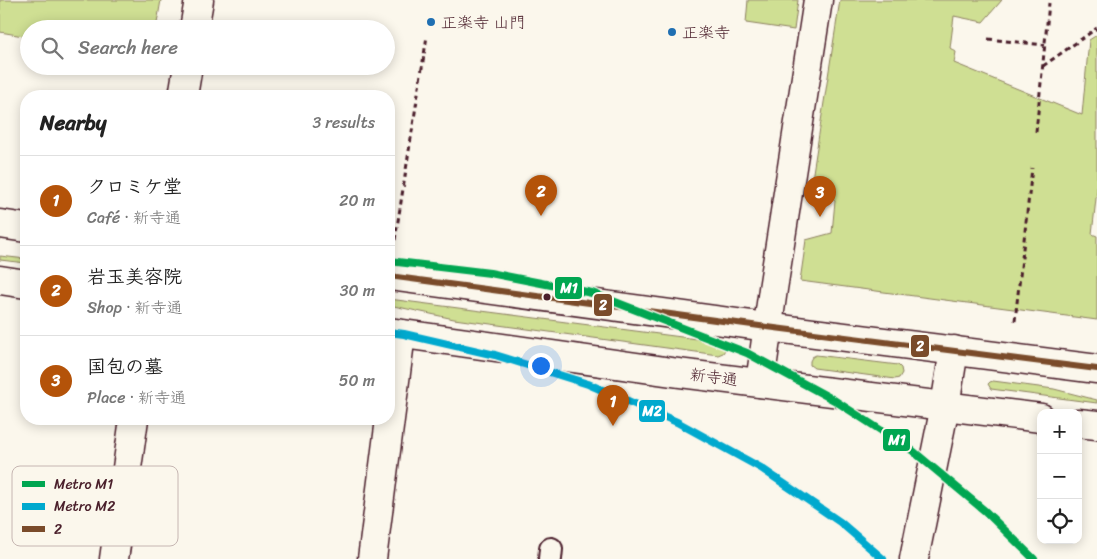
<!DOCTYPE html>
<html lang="en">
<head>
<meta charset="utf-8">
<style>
	:root { --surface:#fff; --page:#f2f2f2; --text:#222; --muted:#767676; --line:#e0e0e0; --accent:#b45309 }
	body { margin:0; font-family:Sriracha,"Klee One",sans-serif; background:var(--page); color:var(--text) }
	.controls { position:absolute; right:15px; bottom:15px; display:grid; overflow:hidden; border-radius:10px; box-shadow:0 2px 12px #0003 }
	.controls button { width:45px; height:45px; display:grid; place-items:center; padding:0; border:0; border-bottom:1px solid var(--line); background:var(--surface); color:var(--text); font:25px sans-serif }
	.you { position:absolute; left:540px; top:365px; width:18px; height:18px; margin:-12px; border:4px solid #fff; border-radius:50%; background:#1a73e8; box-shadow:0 0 0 8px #1a73e833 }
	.badge { display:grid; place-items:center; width:32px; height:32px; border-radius:50%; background:var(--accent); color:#fff; font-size:16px; font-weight:700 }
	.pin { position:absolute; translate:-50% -41px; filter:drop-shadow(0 1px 2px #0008) }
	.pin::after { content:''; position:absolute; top:26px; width:18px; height:15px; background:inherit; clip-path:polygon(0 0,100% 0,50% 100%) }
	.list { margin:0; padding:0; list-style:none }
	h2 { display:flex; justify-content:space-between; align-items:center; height:65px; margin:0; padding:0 20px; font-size:21px }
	h2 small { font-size:16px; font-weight:400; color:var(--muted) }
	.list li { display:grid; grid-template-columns:32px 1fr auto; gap:15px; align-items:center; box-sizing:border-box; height:90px; padding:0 20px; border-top:1px solid var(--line) }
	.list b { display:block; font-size:19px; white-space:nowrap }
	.list p { margin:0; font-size:16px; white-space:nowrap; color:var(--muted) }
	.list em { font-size:16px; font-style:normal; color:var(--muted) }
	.icon { flex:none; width:28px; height:28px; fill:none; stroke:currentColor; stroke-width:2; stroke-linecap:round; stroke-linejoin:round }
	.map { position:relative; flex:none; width:1097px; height:559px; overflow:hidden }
	.search { position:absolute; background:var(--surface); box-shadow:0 2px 12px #0003; left:20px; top:20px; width:375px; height:55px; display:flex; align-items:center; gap:12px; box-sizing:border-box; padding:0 18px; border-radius:28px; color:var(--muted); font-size:19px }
	.panel { position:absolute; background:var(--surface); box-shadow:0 2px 12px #0003; left:20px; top:90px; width:375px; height:335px; border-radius:20px }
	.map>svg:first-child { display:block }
	.green { fill:#cfdf93; stroke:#8c7f5f }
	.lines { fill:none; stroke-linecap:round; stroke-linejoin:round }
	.service-casing { stroke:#4a1f2b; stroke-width:26 }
	.minor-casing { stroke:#4a1f2b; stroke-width:31 }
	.tertiary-casing { stroke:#4a1f2b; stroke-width:31 }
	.path { stroke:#4a1f2b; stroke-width:3; stroke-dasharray:5 4; stroke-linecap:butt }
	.service { stroke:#fbf7ec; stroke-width:22 }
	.minor { stroke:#fbf7ec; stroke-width:28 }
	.tertiary { stroke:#fbf7ec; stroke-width:28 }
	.bus-1-casing { stroke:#fbf7ec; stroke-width:10 }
	.bus-1 { stroke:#7a4b2a; stroke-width:6 }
	.metro-1-casing { stroke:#fbf7ec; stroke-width:11 }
	.metro-2-casing { stroke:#fbf7ec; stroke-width:11 }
	.metro-1 { stroke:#00a651; stroke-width:8 }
	.metro-2 { stroke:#00a9ce; stroke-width:8 }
	.poi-dot { fill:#1f6fb2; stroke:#fbf7ec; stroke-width:2 }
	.bus-dot { fill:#4a1f2b; stroke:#fbf7ec; stroke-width:2 }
	.labels { text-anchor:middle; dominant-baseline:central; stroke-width:4; stroke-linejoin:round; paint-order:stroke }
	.poi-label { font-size:16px; fill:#4a1f2b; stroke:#fbf7ec; text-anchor:start }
	.street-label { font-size:16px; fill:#4a1f2b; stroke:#fbf7ec }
	.key { fill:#fbf7ec; stroke:#c6b6b2; stroke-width:1 }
	.key-label { font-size:14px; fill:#4a1f2b }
	.line-badge { stroke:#fbf7ec; stroke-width:2 }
	.badge-label { font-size:14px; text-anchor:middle; font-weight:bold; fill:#fff }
</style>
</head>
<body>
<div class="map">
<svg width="1097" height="559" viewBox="0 0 1097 559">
	<rect width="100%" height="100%" fill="#fbf7ec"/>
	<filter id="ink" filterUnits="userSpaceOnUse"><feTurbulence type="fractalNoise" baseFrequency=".02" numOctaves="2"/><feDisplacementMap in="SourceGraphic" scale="10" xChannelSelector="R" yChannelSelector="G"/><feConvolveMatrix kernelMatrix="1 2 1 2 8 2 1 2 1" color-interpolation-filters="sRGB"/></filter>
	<g filter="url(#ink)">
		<g class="green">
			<polygon points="0,0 161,0 156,29 29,29 29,37 0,32"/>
			<polygon points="748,0 798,0 794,30 746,23"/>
			<polygon points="840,0 1002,0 983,22 954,16 950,48 956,52 954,63 1082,115 1089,40 1097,35 1097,190 1092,234 1097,236 1097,320 800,281 806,240 832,233 835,201 812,179"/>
			<polygon points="0,256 26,259 26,263 0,260"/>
			<polygon points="389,299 720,342 724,344 725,350 723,353 718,355 454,319 389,305"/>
			<polygon points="816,355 898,365 901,368 902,373 899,378 895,379 814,368 810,365 810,361 812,357"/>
			<polygon points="993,381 1054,389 1097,400 1097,403 991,389 988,384 990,382"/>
		</g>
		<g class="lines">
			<g class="service-casing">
				<polyline id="service" points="550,559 551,549"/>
			</g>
			<g class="minor-casing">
				<g id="minor">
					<polyline points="372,559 401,334"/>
					<polyline points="914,559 945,406 954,350"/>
				</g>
			</g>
			<g class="tertiary-casing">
				<g id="tertiary">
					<polyline points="194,29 199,0"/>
					<polyline points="183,96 188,66"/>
					<polyline points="0,224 26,228"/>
					<polyline points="389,276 767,327 1097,369"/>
					<polyline points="0,280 26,284"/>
					<polyline points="389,332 679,373 1041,418"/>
					<polyline points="760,383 773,289 818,0"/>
					<polyline points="1078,423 1097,425"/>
					<polyline points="114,559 134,419"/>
				</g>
			</g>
			<g class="path">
				<polyline points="988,39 1045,45"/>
				<polyline points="1043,66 1097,28"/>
				<polyline points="1036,132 1049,3"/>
				<polyline points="395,240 427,36"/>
				<polyline points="1015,321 1032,168"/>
			</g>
			<use href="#service" class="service"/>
			<use href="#minor" class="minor"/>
			<use href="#tertiary" class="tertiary"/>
			<g class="bus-1-casing">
				<polyline id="bus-1" points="389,276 767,327 1097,369"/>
			</g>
			<use href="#bus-1" class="bus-1"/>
			<g class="metro-1-casing">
				<polyline id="metro-1" points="389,261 490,273 592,293 747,353 834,400 913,451 985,511 1034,559"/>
			</g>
			<g class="metro-2-casing">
				<polyline id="metro-2" points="389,332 404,334 495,355 588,384 677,422 761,468 840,522 883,559"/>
			</g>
			<use href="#metro-1" class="metro-1"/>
			<use href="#metro-2" class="metro-2"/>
		</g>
	</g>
	<g class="poi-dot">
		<circle cx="431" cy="22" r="5"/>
		<circle cx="672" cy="32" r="5"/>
	</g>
	<circle class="bus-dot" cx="547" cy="297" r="4.5"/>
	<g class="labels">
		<g class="poi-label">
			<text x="441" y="22">正楽寺 山門</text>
			<text x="682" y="32">正楽寺</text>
		</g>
		<g class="street-label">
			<text transform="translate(714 377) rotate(7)">新寺通</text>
		</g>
	</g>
	<rect x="12" y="466" width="166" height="80" rx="8" class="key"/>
	<rect x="22" y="481" width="23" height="6" fill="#00a651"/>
	<rect x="22" y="503" width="23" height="7" fill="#00a9ce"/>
	<rect x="22" y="526" width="23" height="6" fill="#7a4b2a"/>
	<g class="key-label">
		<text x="54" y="489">Metro M1</text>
		<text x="54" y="511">Metro M2</text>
		<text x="54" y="534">2</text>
	</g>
	<g class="line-badge">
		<rect x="554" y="276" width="29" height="24" rx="5" fill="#00a651"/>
		<rect x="593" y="293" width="20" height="24" rx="5" fill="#7a4b2a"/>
		<rect x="910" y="334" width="20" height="24" rx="5" fill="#7a4b2a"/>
		<rect x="638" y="399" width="28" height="24" rx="5" fill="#00a9ce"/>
		<rect x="882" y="428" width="29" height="24" rx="5" fill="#00a651"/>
	</g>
	<g class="badge-label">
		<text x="569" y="293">M1</text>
		<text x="603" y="310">2</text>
		<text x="920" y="351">2</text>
		<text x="652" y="416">M2</text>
		<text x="897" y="445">M1</text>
	</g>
</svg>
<div class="controls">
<button>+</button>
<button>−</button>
<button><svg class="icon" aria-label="locate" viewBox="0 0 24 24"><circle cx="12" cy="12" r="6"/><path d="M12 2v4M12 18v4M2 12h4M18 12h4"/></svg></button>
</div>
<div class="you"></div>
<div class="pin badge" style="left:613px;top:426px">1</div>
<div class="pin badge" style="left:541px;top:216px">2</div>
<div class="pin badge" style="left:820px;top:217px">3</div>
<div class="search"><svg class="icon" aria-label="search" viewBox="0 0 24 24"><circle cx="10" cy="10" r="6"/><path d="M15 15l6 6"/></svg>Search here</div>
<section class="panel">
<h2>Nearby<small>3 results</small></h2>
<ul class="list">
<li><span class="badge">1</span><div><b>クロミケ堂</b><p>Café · 新寺通</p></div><em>20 m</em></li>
<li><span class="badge">2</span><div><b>岩玉美容院</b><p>Shop · 新寺通</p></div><em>30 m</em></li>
<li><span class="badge">3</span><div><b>国包の墓</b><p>Place · 新寺通</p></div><em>50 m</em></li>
</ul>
</section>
</div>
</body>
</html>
